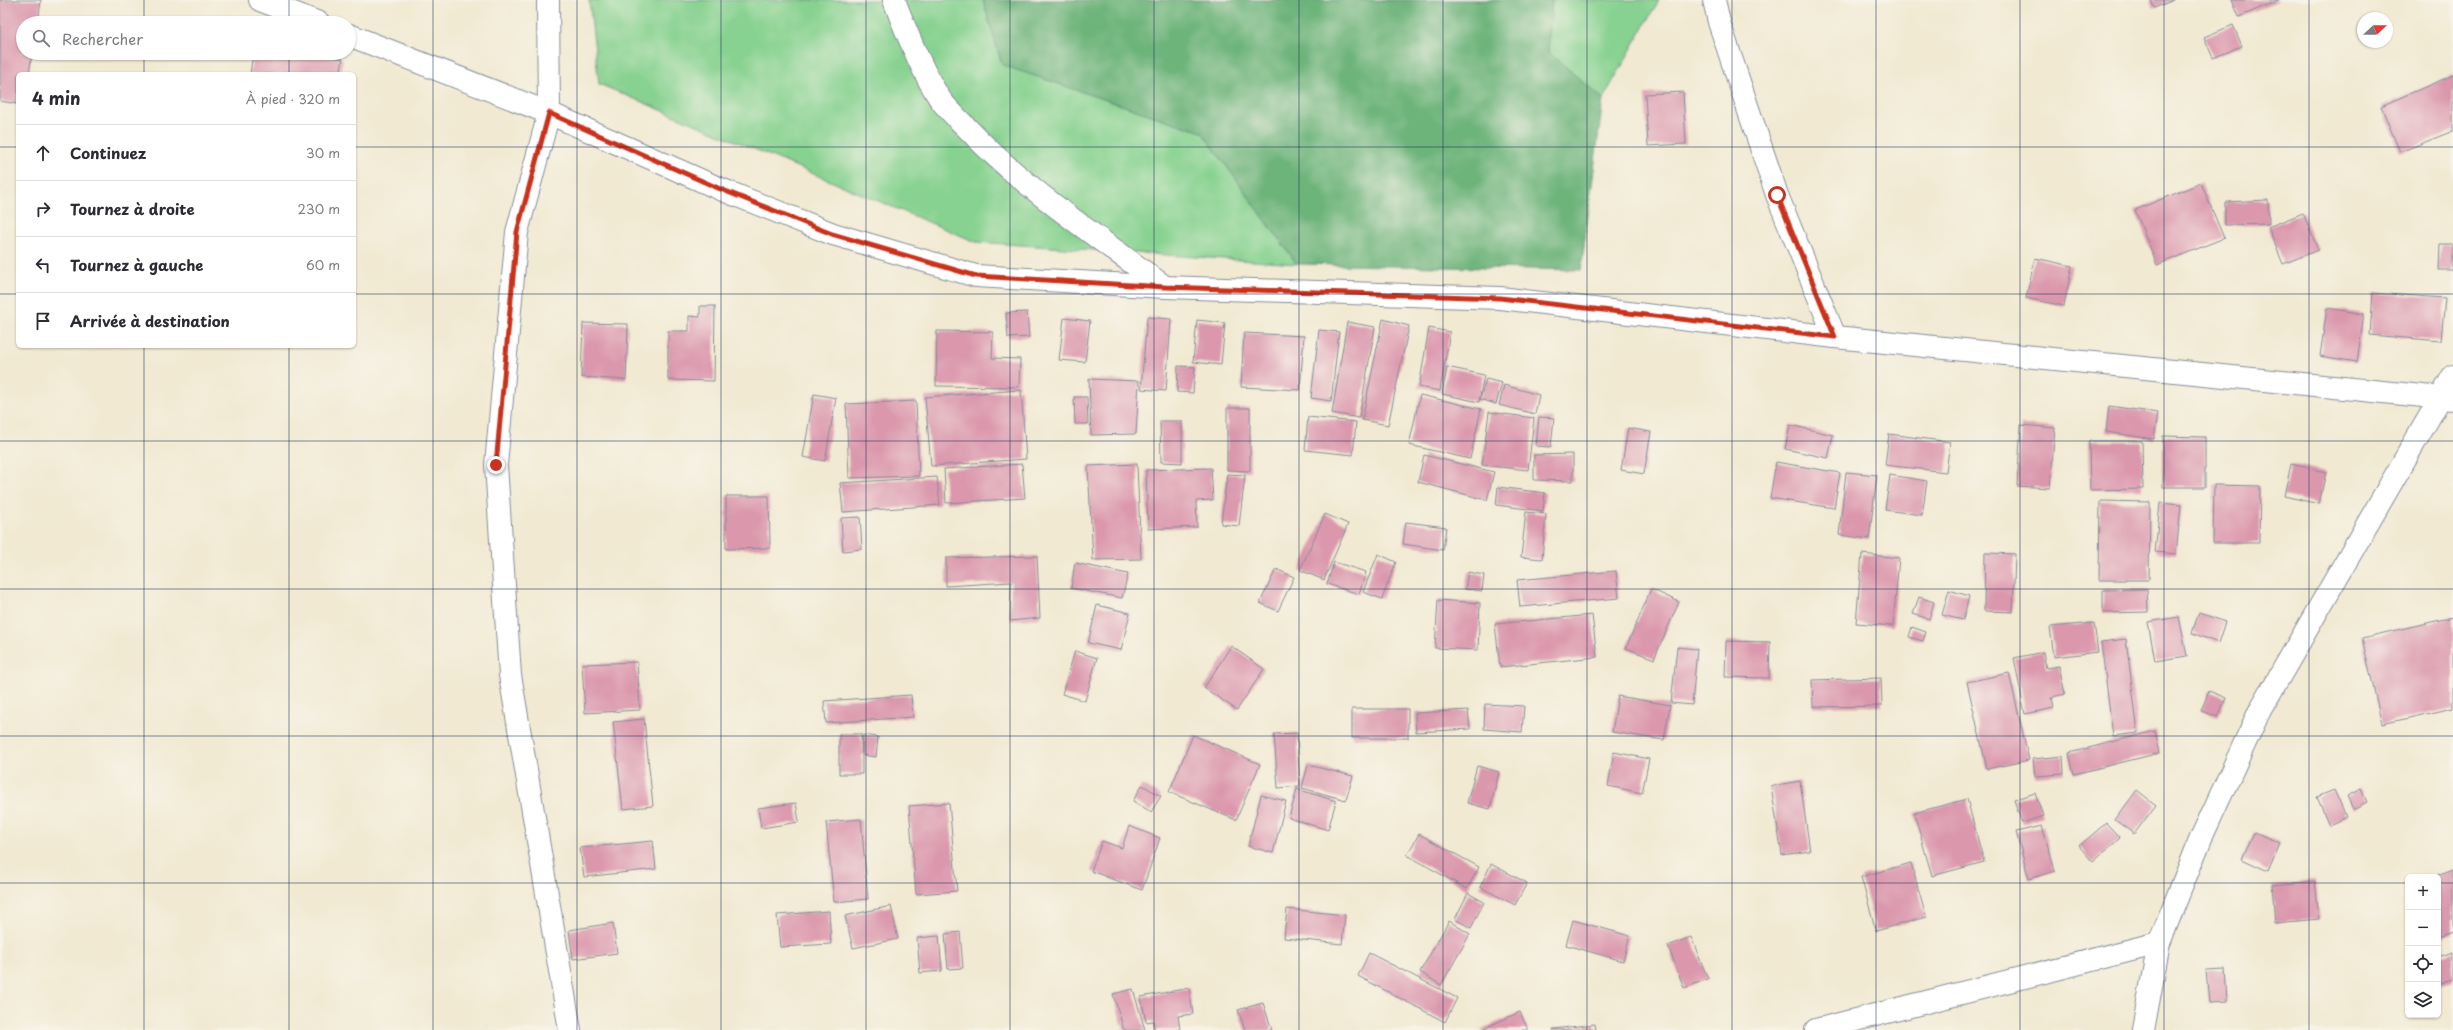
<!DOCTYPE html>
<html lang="fr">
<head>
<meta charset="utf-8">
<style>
	:root { --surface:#fff; --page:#f7f7f7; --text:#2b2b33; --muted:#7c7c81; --line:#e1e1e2 }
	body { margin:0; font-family:"Playpen Sans",sans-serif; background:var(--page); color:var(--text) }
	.controls { position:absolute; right:12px; bottom:12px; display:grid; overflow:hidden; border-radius:6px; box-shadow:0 1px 3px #0004 }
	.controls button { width:36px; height:36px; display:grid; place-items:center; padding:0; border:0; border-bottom:1px solid var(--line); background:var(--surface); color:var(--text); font:20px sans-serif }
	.compass { position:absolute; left:2357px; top:12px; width:36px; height:36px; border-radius:50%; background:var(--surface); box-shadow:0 1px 3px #0004; rotate:68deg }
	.stop { position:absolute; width:12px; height:12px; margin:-9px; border:3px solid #c8321e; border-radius:50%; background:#fff }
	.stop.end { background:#c8321e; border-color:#fff; box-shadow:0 1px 4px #0008 }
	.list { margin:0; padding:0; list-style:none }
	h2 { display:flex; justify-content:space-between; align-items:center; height:52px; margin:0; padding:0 16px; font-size:17px }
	h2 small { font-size:13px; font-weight:400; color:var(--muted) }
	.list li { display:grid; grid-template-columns:26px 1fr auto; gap:12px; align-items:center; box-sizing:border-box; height:56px; padding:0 16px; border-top:1px solid var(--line) }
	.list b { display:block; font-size:15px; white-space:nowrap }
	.list em { font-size:13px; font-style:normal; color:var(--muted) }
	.icon { flex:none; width:22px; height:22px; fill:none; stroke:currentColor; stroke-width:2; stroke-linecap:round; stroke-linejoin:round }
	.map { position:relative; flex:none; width:2453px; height:1030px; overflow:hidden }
	.search { position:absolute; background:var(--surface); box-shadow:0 1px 3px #0004; left:16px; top:16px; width:340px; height:44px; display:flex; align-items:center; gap:10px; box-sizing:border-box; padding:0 14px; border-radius:22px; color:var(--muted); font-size:15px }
	.panel { position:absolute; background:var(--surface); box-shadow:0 1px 3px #0004; left:16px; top:72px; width:340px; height:276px; border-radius:6px }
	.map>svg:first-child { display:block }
	.green { fill:#87d290; stroke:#518077 }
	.forest { fill:#6db47a; stroke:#44726c }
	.building { fill:#db98ad }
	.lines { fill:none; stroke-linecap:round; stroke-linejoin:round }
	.minor-casing { stroke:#868c98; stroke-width:24 }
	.minor { stroke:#fff; stroke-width:22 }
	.route { stroke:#c8321e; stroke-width:5 }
	.grid { fill:none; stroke:#1b2f5e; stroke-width:1; stroke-opacity:0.55 }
</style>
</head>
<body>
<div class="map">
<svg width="2453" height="1030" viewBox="0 0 2453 1030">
	<rect width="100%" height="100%" fill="#f7f3e8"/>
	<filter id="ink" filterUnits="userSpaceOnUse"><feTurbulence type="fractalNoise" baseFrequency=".025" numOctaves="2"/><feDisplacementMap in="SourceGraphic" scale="8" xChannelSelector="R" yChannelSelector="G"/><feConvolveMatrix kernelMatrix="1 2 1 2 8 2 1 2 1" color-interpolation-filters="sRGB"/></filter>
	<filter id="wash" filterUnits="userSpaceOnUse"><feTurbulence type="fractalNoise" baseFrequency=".012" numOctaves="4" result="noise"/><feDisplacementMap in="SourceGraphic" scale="16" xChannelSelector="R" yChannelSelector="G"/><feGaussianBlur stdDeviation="0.9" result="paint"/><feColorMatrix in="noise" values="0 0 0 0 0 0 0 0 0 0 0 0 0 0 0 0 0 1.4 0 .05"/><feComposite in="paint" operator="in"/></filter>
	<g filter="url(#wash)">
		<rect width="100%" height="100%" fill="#f1e9d1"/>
		<g class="green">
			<polygon points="589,0 983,0 1002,65 1202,132 1297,264 976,242 599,84"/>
			<polygon points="1552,0 1659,0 1603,99 1548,52"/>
		</g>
		<polygon class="forest" points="983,0 1552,0 1548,52 1603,99 1581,270 1297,264 1202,132 1002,65"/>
		<g id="blocks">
			<g class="building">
				<polygon points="0,0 41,0 38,23 23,23 23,53 32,53 29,74 18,74 18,104 0,101"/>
				<polygon points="2151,0 2174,0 2154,8"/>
				<polygon points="2232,0 2279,0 2239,17"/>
				<polygon points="2233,25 2242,46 2213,58 2204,37"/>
				<polygon points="253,53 324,53 324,56 343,59 340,74 250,74"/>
				<polygon points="2453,75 2453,131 2400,152 2381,106"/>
				<polygon points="1683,92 1686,144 1648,146 1645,94"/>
				<polygon points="2201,183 2224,238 2157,265 2135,210"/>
				<polygon points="2268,200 2269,224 2225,225 2225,202"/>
				<polygon points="2303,213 2318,250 2283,264 2268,227"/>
				<polygon points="2440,245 2453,245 2453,270 2439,270"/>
				<polygon points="2035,258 2072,266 2064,306 2026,298"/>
				<polygon points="2373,293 2445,298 2441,341 2370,335"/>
				<polygon points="700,306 715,306 714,381 668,380 668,331 689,331 689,316 700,317"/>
				<polygon points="2327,308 2364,314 2357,362 2320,356"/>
				<polygon points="1027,312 1029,337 1008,338 1006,313"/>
				<polygon points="1147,317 1171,319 1166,391 1141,389"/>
				<polygon points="1064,318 1090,321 1085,362 1059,360"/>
				<polygon points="1383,319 1409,326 1388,425 1362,420"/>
				<polygon points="1197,320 1225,323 1221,365 1193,362"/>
				<polygon points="1347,322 1375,327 1359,418 1332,413"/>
				<polygon points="583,323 628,324 626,380 581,377"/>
				<polygon points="1429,328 1450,332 1440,391 1419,387"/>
				<polygon points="1319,330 1339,332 1331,401 1311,398"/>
				<polygon points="937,331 993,332 992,358 1020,359 1019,387 936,386"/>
				<polygon points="1244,333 1304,336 1300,390 1241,387"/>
				<polygon points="1178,366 1195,367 1193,393 1177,392"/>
				<polygon points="1447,367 1484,375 1479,402 1442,394"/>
				<polygon points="1089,379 1139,381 1136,434 1091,435"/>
				<polygon points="1486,379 1502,383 1496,404 1480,399"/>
				<polygon points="1504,385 1539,395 1535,414 1499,405"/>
				<polygon points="1021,390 1026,459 931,466 925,397"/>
				<polygon points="814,394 836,398 825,461 803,457"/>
				<polygon points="1420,395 1481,409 1470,459 1409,445"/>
				<polygon points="1074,397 1087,397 1088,424 1075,424"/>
				<polygon points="916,401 919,476 849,478 846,404"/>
				<polygon points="2109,406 2158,413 2154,439 2106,432"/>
				<polygon points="1227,408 1250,408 1250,471 1227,470"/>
				<polygon points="1489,412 1534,418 1528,470 1482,465"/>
				<polygon points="1308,417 1356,422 1353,455 1305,450"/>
				<polygon points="1539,417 1554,418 1551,447 1536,446"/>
				<polygon points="1160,421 1182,421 1182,463 1161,462"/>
				<polygon points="1790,425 1833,435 1828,458 1785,449"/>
				<polygon points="2021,425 2055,428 2050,488 2017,486"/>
				<polygon points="1628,428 1651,432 1644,474 1621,470"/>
				<polygon points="1889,434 1950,442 1946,472 1885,465"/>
				<polygon points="2163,436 2205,437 2205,487 2163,487"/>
				<polygon points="2089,441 2142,441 2143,489 2090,490"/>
				<polygon points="1573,454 1573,481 1534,480 1534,455"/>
				<polygon points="1424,455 1494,472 1487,500 1418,482"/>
				<polygon points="1776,462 1840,473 1834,508 1770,498"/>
				<polygon points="1022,464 1025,498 946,503 944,469"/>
				<polygon points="1137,464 1141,559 1093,560 1088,466"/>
				<polygon points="2291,464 2326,472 2319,504 2284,496"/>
				<polygon points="1211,468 1213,500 1196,501 1197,527 1148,529 1146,470"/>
				<polygon points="1846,472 1877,475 1869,539 1839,535"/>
				<polygon points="1227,474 1245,475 1239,526 1221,524"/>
				<polygon points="1890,475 1927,481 1922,515 1885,510"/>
				<polygon points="937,477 940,505 843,512 840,483"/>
				<polygon points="2214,485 2260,486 2259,543 2213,543"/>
				<polygon points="1498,487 1545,493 1543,511 1496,505"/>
				<polygon points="726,496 769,496 770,548 726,549"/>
				<polygon points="2100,501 2150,502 2149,580 2099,580"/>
				<polygon points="2160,503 2181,505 2176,554 2155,552"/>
				<polygon points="1526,512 1546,514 1542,559 1521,557"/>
				<polygon points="1325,514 1348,524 1324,580 1300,570"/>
				<polygon points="860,517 862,549 843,551 841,518"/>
				<polygon points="1406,522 1446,527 1443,550 1403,544"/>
				<polygon points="1985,553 2015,554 2013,612 1984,611"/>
				<polygon points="1378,554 1396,562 1382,599 1363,592"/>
				<polygon points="1862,554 1899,558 1893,626 1856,623"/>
				<polygon points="1037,556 1040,618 1010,621 1011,582 946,586 946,558"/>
				<polygon points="1334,562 1366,572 1359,594 1327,584"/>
				<polygon points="1075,563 1128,574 1122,598 1071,588"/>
				<polygon points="1276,569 1294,577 1278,611 1260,603"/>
				<polygon points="1616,571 1619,598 1520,607 1517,580"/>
				<polygon points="1468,572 1484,575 1482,591 1465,589"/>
				<polygon points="1651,589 1679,602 1654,659 1626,648"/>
				<polygon points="2147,589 2148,612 2103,613 2103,590"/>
				<polygon points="1949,590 1969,596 1963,620 1942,615"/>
				<polygon points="1919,597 1934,602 1929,619 1913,614"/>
				<polygon points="1438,600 1480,603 1478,650 1435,648"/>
				<polygon points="1097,605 1130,613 1121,650 1088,643"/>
				<polygon points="2199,612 2225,622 2218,643 2192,633"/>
				<polygon points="1592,615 1597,657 1500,667 1495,624"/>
				<polygon points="2179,617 2187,656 2155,661 2148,622"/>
				<polygon points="2453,617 2453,708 2382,724 2362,638"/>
				<polygon points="2094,623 2098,652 2054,657 2050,627"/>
				<polygon points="1912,627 1926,632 1923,641 1909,637"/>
				<polygon points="2126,639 2138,733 2113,736 2101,642"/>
				<polygon points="1726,641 1770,642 1769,678 1725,677"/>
				<polygon points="1231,646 1264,669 1237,710 1204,688"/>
				<polygon points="1677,647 1697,649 1692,705 1671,703"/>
				<polygon points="1075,651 1097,658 1085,701 1062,694"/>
				<polygon points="2043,652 2046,668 2059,666 2065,694 2052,697 2054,708 2025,714 2014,658"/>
				<polygon points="637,662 640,710 585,713 582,664"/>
				<polygon points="2009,673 2029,760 1987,769 1967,682"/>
				<polygon points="1881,678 1882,706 1813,707 1812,680"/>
				<polygon points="2209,691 2226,698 2218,717 2201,711"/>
				<polygon points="911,695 913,717 826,723 824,701"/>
				<polygon points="1618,696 1670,705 1664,740 1612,732"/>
				<polygon points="1485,704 1524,706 1522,732 1484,729"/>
				<rect x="1352" y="709" width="56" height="29"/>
				<polygon points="1468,710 1470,729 1416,732 1415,713"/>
				<polygon points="644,719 653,806 623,809 613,722"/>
				<polygon points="2155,731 2160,753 2074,774 2069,753"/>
				<polygon points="1297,733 1300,786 1278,788 1274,734"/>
				<polygon points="839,734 861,734 862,754 863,735 878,737 876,757 862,755 862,774 839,774"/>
				<polygon points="1193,735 1260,764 1236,820 1169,792"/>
				<polygon points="1614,752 1649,759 1642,793 1608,786"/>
				<polygon points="2063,756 2064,774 2035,776 2033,759"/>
				<polygon points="1308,765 1353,776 1346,800 1302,788"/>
				<polygon points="1477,766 1499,772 1490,809 1467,803"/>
				<polygon points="1800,781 1810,851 1782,855 1771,786"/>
				<polygon points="1142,785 1161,796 1151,812 1133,801"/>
				<polygon points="1297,789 1336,801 1328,830 1289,818"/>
				<polygon points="2361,789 2367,802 2353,809 2347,796"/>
				<polygon points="2137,790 2156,805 2134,834 2115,820"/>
				<polygon points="2334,790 2346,817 2329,825 2317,797"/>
				<polygon points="2035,793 2043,816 2022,823 2014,800"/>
				<polygon points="1261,795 1286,801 1273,853 1248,846"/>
				<polygon points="1967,799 1984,862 1932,876 1914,813"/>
				<polygon points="796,803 799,822 761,828 758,808"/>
				<polygon points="949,803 957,891 916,894 909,806"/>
				<polygon points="861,819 868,899 834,902 826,822"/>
				<polygon points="2106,823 2120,838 2093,862 2079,846"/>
				<polygon points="1129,826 1160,838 1142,890 1091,871 1102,841 1122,848"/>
				<polygon points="2042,826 2055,871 2029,879 2016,832"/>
				<polygon points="2254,832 2280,843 2268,871 2242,859"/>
				<polygon points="1419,834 1479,867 1467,889 1407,855"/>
				<polygon points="653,841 656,869 584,877 580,848"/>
				<polygon points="1911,863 1926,917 1876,931 1861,877"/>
				<polygon points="1491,864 1527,883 1515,905 1480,887"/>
				<polygon points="2453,870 2453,933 2438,938 2438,877 2433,877"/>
				<polygon points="2315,881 2319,919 2275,923 2272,885"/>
				<polygon points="1468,893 1484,902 1471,928 1455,919"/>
				<polygon points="891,906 898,939 853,948 845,916"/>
				<polygon points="1287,909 1345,915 1342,944 1284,938"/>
				<polygon points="829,911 831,944 780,947 777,915"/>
				<polygon points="1573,920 1630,936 1623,961 1566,945"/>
				<polygon points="1449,921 1470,934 1441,985 1420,972"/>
				<polygon points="613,923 617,953 573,959 569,930"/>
				<polygon points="960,932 963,968 948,969 945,934"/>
				<polygon points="939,936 942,971 920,973 917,938"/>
				<polygon points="1691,937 1708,979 1684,988 1668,946"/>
				<polygon points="2453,952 2453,981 2438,985 2438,957"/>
				<polygon points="1369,953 1457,998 1445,1022 1358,976"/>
				<polygon points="2225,969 2227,1002 2209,1003 2206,970"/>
				<polygon points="1189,988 1193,1014 1178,1016 1180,1030 1155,1030 1153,1021 1146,1022 1141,997"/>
				<polygon points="1133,989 1145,1030 1124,1030 1113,994"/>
				<polygon points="1263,1003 1272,1030 1245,1030 1238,1010"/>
				<polygon points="1520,1012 1528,1030 1480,1030"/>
				<polygon points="1595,1024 1596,1030 1553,1030 1553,1029"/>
			</g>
		</g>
	</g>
	<g filter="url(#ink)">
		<use href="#blocks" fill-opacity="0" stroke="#868c98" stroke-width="1"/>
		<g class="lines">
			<g class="minor-casing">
				<g id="minor">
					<polyline points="260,0 319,23"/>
					<polyline points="548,0 549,113 517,232 496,465 510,675 570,1030"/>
					<path d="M 894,0 C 905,29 923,73 940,99 C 948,110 959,120 969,130 C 1026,190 1098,237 1165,287"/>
					<polyline points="1714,0 1719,22 1777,195 1835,337"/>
					<polyline points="349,35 549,113 718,188 833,234 976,276 1165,287 1500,298 1835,337 2453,399"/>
					<polyline points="1816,1030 2159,943"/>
					<polyline points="2143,1030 2159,943 2201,838 2260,710 2453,376"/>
				</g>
			</g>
			<use href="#minor" class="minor"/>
		</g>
	</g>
	<g class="lines" filter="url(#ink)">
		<polyline class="route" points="496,465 517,232 549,113 718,188 832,234 976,276 1165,287 1500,298 1835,337 1777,195"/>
	</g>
	<path class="grid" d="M 144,0 L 144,23M 289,0 L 289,23M 433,0 L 433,1030M 577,0 L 577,1030M 721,0 L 721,1030M 866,0 L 866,1030M 1010,0 L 1010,1030M 1154,0 L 1154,1030M 1299,0 L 1299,1030M 1443,0 L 1443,1030M 1587,0 L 1587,1030M 1732,0 L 1732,1030M 1876,0 L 1876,1030M 2020,0 L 2020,1030M 2164,0 L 2164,1030M 2309,0 L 2309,1030M 144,53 L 144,74M 289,53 L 289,74M 0,147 L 18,147M 354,147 L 2453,147M 0,294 L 18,294M 354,294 L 2453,294M 144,346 L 144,1030M 289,346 L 289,1030M 0,441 L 2453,441M 0,589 L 2453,589M 0,736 L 2453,736M 0,883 L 2408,883M 2438,883 L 2453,883"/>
</svg>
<div class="controls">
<button>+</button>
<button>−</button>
<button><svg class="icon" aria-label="locate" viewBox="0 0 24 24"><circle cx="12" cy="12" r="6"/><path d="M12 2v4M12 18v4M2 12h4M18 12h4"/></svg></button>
<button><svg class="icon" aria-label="layers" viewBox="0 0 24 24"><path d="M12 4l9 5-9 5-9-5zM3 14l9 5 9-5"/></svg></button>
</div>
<svg class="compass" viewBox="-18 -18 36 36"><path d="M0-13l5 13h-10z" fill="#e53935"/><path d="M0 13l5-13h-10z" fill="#7c7c81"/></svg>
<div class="stop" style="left:1777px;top:195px"></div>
<div class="stop end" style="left:496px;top:465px"></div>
<div class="search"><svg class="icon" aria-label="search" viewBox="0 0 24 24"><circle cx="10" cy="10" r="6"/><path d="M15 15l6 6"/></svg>Rechercher</div>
<section class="panel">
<h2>4 min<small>À pied · 320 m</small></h2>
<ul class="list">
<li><svg class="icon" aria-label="ahead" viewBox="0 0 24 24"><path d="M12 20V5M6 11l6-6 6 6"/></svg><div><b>Continuez</b></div><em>30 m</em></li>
<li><svg class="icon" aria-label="right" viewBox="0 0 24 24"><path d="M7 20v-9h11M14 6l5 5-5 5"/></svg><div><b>Tournez à droite</b></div><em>230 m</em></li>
<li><svg class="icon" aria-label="left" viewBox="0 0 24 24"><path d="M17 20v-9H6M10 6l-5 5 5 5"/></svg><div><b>Tournez à gauche</b></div><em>60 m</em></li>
<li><svg class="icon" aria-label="arrive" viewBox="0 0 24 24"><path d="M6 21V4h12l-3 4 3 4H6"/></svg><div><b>Arrivée à destination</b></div></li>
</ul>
</section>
</div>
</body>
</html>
